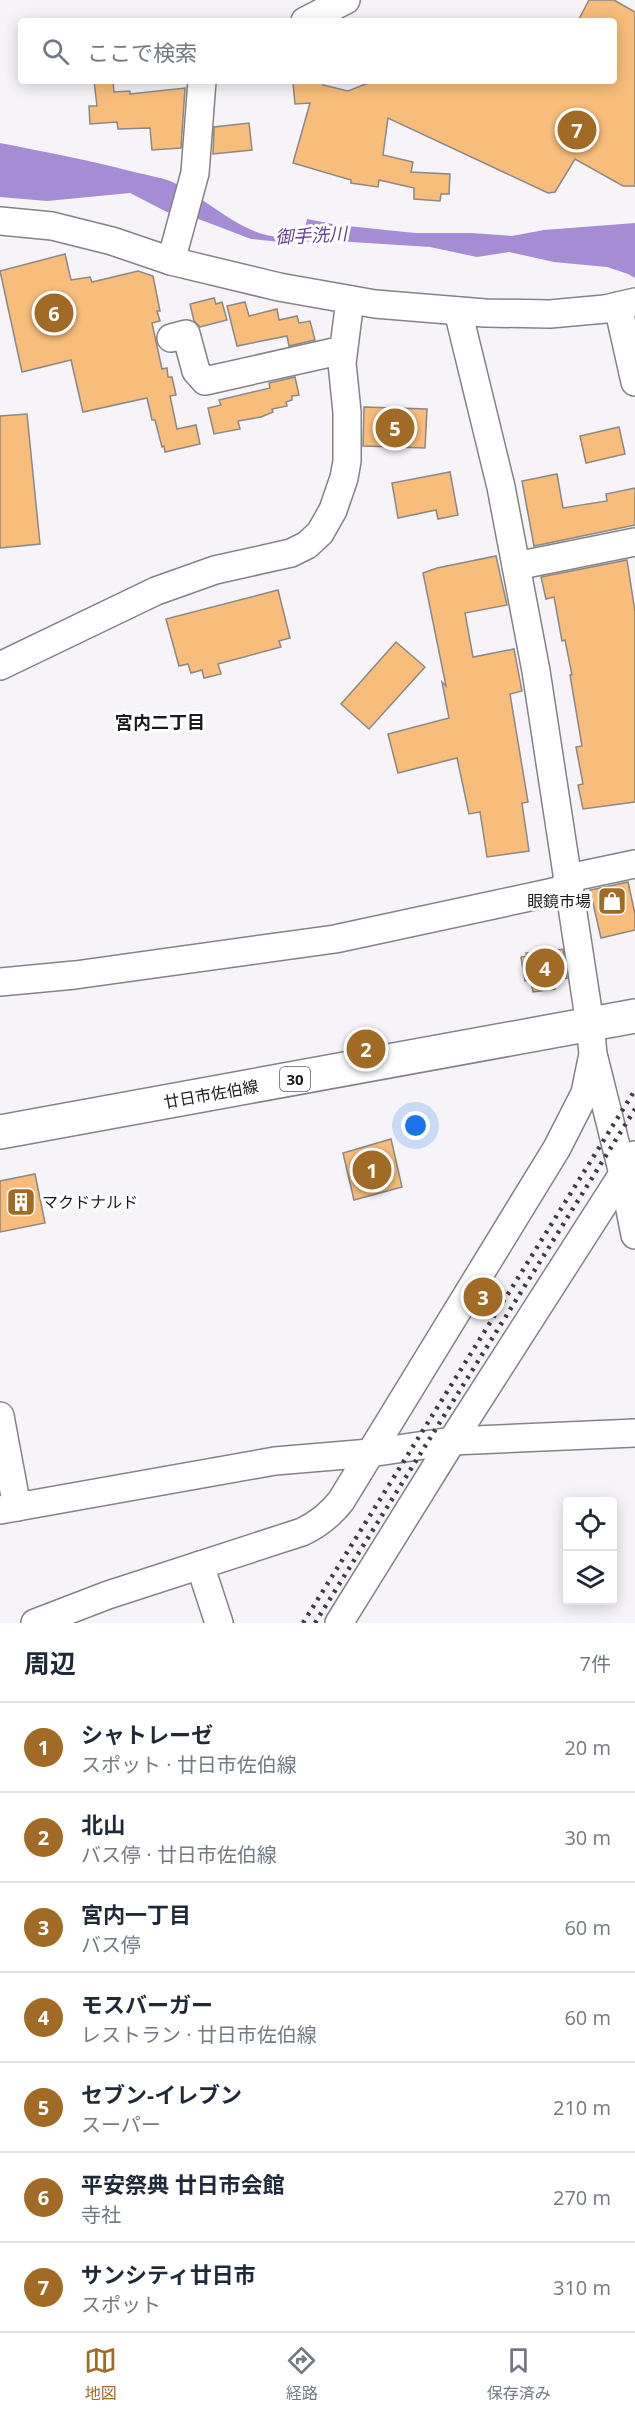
<!DOCTYPE html>
<html lang="ja">
<head>
<meta charset="utf-8">
<style>
	:root { --surface:#fff; --page:#f2f2f3; --text:#1f2937; --muted:#747a83; --line:#e0e1e3; --accent:#a16b26 }
	body { margin:0; font-family:"Open Sans","Noto Sans JP",sans-serif; background:var(--page); color:var(--text) }
	.controls { position:absolute; right:18px; bottom:18px; display:grid; overflow:hidden; border-radius:6px; box-shadow:0 3px 15px #0003 }
	.controls button { width:54px; height:54px; display:grid; place-items:center; padding:0; border:0; border-bottom:2px solid var(--line); background:var(--surface); color:var(--text); font:30px sans-serif }
	.you { position:absolute; left:416px; top:1126px; width:21px; height:21px; margin:-15px; border:4px solid #fff; border-radius:50%; background:#1a73e8; box-shadow:0 0 0 9px #1a73e833 }
	.badge { display:grid; place-items:center; width:39px; height:39px; border-radius:50%; background:var(--accent); color:#fff; font-size:20px; font-weight:700 }
	.pin { position:absolute; translate:-50% -50%; border:3px solid #fff; box-shadow:0 2px 6px #0006 }
	.list { margin:0; padding:0; list-style:none }
	h2 { display:flex; justify-content:space-between; align-items:center; height:78px; margin:0; padding:0 24px; font-size:26px }
	h2 small { font-size:20px; font-weight:400; color:var(--muted) }
	.list li { display:grid; grid-template-columns:39px 1fr auto; gap:18px; align-items:center; box-sizing:border-box; height:90px; padding:0 24px; border-top:2px solid var(--line) }
	.list b { display:block; font-size:22px; white-space:nowrap }
	.list p { margin:0; font-size:20px; white-space:nowrap; color:var(--muted) }
	.list em { font-size:20px; font-style:normal; color:var(--muted) }
	.icon { flex:none; width:33px; height:33px; fill:none; stroke:currentColor; stroke-width:2; stroke-linecap:round; stroke-linejoin:round }
	.map { position:relative; flex:none; width:635px; height:1623px; overflow:hidden }
	.search { position:absolute; background:var(--surface); box-shadow:0 3px 15px #0003; left:18px; right:18px; top:18px; height:66px; display:flex; align-items:center; gap:15px; box-sizing:border-box; padding:0 21px; border-radius:6px; color:var(--muted); font-size:22px }
	.sheet { height:708px; background:var(--surface) }
	nav { display:flex; justify-content:space-around; align-items:center; box-sizing:border-box; height:84px; border-top:2px solid var(--line); background:var(--surface); font-size:16px; color:var(--muted) }
	nav a { display:grid; justify-items:center; gap:3px }
	nav .on { color:var(--accent) }
	.map>svg:first-child { display:block }
	.water { fill:#a68cd5 }
	.building { fill:#f8bd7a; stroke:#8b8885; stroke-width:1.5 }
	.lines { fill:none; stroke-linecap:round; stroke-linejoin:round }
	.minor-casing { stroke:#838286; stroke-width:30 }
	.major-casing { stroke:#838286; stroke-width:36 }
	.minor { stroke:#fff; stroke-width:27 }
	.major { stroke:#fff; stroke-width:33 }
	.rail { stroke:#3e3e3f; stroke-width:4.5; stroke-dasharray:3 6; stroke-linecap:butt }
	.labels { text-anchor:middle; dominant-baseline:central; stroke-width:6; stroke-linejoin:round; paint-order:stroke }
	.shield { fill:#fff; stroke:#5f5f60; stroke-width:1.5 }
	.shield-label { font-size:15px; font-weight:bold; fill:#1b1b1c }
	.poi-label { font-size:16px; fill:#1b1b1c; stroke:#fff; text-anchor:end }
	.street-label { font-size:16px; fill:#1b1b1c; stroke:#fff }
	.water-label { font-size:18px; font-style:italic; fill:#613d93; stroke:#fff }
	.neighbourhood-label { font-size:18px; font-weight:bold; fill:#1b1b1c; stroke:#fff }
</style>
</head>
<body>
<div class="map">
<svg width="635" height="1623" viewBox="0 0 635 1623">
	<rect width="100%" height="100%" fill="#f6f4f9"/>
	<path class="water" d="M 0,143 C 45,152 90,160 134,172 C 146,175 159,177 170,181 C 206,195 263,259 305,229 L 307,219 L 338,225 L 415,233 L 471,233 L 512,236 L 544,230 L 635,223 L 635,278 L 628,274 L 607,267 L 554,262 L 509,252 L 477,257 L 430,247 L 336,241 L 280,242 L 251,239 L 196,218 L 167,212 L 130,193 L 47,201 L 0,197 Z"/>
	<g class="building">
		<polygon points="589,0 614,0 635,12 635,186 623,186 575,159 555,192 548,193 388,118 383,155 413,162 411,172 450,174 449,194 441,194 440,201 414,199 414,188 379,180 378,187 351,183 351,180 293,163 310,103 295,104 293,83 323,81 323,85 348,91 373,81 614,81 614,21 578,21"/>
		<polygon points="94,81 113,81 114,92 130,91 130,94 185,88 181,148 152,150 150,128 118,129 117,122 90,124 89,106 97,106"/>
		<polygon points="249,123 252,150 213,154 214,127"/>
		<polygon points="65,254 71,280 90,277 92,282 138,271 153,276 160,311 157,311 160,321 152,323 162,369 167,368 168,377 172,377 176,395 170,396 177,429 196,425 200,444 165,452 164,446 162,447 155,420 152,420 147,398 83,412 71,360 22,372 0,271"/>
		<polygon points="214,298 216,304 222,302 227,320 200,327 194,321 190,304"/>
		<polygon points="245,302 249,316 277,309 279,320 297,316 299,323 310,321 315,340 289,346 287,336 237,346 227,306"/>
		<polygon points="295,377 299,395 292,396 292,400 286,402 287,406 272,409 273,412 261,417 238,421 240,429 214,434 208,408 221,405 219,400 270,388 269,383"/>
		<polygon points="364,407 427,409 425,448 363,446"/>
		<polygon points="27,414 40,544 0,548 0,416"/>
		<polygon points="619,427 625,454 586,463 580,436"/>
		<polygon points="450,472 458,515 438,519 436,510 398,518 392,483"/>
		<polygon points="557,474 563,508 607,501 606,494 635,488 635,525 534,546 522,481"/>
		<polygon points="496,556 507,605 465,613 473,657 514,649 522,691 510,694 528,802 522,803 529,851 487,857 480,812 469,814 457,758 398,773 388,734 449,718 442,682 446,686 423,573 437,568"/>
		<polygon points="627,560 635,612 635,802 583,809 578,785 583,784 576,747 582,746 570,675 572,675 565,640 562,641 554,597 546,599 541,577"/>
		<polygon points="278,590 290,638 279,641 281,647 218,664 221,674 204,678 202,670 191,673 188,664 179,666 166,619"/>
		<polygon points="396,642 425,667 369,729 341,704"/>
		<polygon points="628,882 635,914 635,930 601,938 590,890"/>
		<polygon points="550,949 551,951 563,949 567,978 554,980 555,989 533,992 531,980 525,981 521,957 527,956 526,953"/>
		<polygon points="391,1139 402,1187 354,1200 343,1153"/>
		<polygon points="35,1174 45,1223 0,1232 0,1181"/>
	</g>
	<g class="lines">
		<g class="minor-casing">
			<g id="minor">
				<polyline points="305,21 346,0"/>
				<polyline points="0,221 52,226 112,241 171,261 279,287 375,304 485,313 550,314 605,309 635,302"/>
				<polyline points="171,261 195,173 202,81"/>
				<polyline points="618,306 635,382"/>
				<polyline points="171,338 186,334 196,371 205,381 343,350"/>
				<polyline points="516,566 635,542"/>
				<polyline points="0,666 156,591 215,570 291,553 307,545 320,533 333,510 344,478 347,461 347,412 342,363 350,300"/>
				<polyline points="0,982 75,975 335,939 558,891 578,876 635,864"/>
				<polyline points="594,1058 623,1174 635,1235"/>
				<polyline points="0,1416 17,1507"/>
				<polyline points="0,1510 275,1461 370,1453 452,1441 635,1433"/>
				<polyline points="200,1565 219,1623"/>
				<path d="M 35,1623 L 108,1595 L 302,1532 C 319,1524 330,1515 341,1501 L 557,1148 L 585,1093 L 593,1054 L 590,1024 L 536,671 L 501,487 L 458,311"/>
				<polyline points="339,1623 452,1441 635,1155"/>
			</g>
		</g>
		<g class="major-casing">
			<polyline id="major" points="0,1132 635,1016"/>
		</g>
		<use href="#minor" class="minor"/>
		<use href="#major" class="major"/>
		<g class="rail">
			<polyline points="303,1623 635,1090"/>
			<polyline points="315,1623 635,1109"/>
		</g>
	</g>
	<defs>
		<g id="shop-square" transform="scale(1.5)"><rect x="-9" y="-9" width="18" height="18" rx="4" fill="#a16b26" stroke="#fff"/><path d="M-5-2.5h2.3a2.7 3.5 0 0 1 5.4 0H5L5.5 6h-11ZM-1.5-2.5h3a1.5 2.3 0 0 0-3 0Z" fill="#fff"/></g>
		<g id="building-square" transform="scale(1.5)"><rect x="-9" y="-9" width="18" height="18" rx="4" fill="#a16b26" stroke="#fff"/><path d="M-4-6H4V6H1V3H-1V6H-4ZM-2.5-4.3h1.7v1.8h-1.7ZM.8-4.3h1.7v1.8H.8ZM-2.5-1h1.7V.8h-1.7ZM.8-1h1.7V.8H.8Z" fill="#fff"/></g>
	</defs>
	<g fill-rule="evenodd">
		<use href="#shop-square" x="612" y="901"/>
		<use href="#building-square" x="21" y="1202"/>
	</g>
	<g class="labels">
		<rect class="shield" x="280" y="1067" width="30" height="24" rx="4.5"/>
		<g class="shield-label">
			<text x="295" y="1079">30</text>
		</g>
		<g class="poi-label">
			<text x="591" y="901">眼鏡市場</text>
			<text x="42" y="1202" text-anchor="start">マクドナルド</text>
		</g>
		<g class="street-label">
			<text transform="translate(211 1094) rotate(-10)">廿日市佐伯線</text>
		</g>
		<g class="water-label">
			<text transform="translate(311 235) rotate(-3)">御手洗川</text>
		</g>
		<g class="neighbourhood-label">
			<text x="160" y="722">宮内二丁目</text>
		</g>
	</g>
</svg>
<div class="controls">
<button><svg class="icon" aria-label="locate" viewBox="0 0 24 24"><circle cx="12" cy="12" r="6"/><path d="M12 2v4M12 18v4M2 12h4M18 12h4"/></svg></button>
<button><svg class="icon" aria-label="layers" viewBox="0 0 24 24"><path d="M12 4l9 5-9 5-9-5zM3 14l9 5 9-5"/></svg></button>
</div>
<div class="you"></div>
<div class="pin badge" style="left:372px;top:1170px">1</div>
<div class="pin badge" style="left:366px;top:1049px">2</div>
<div class="pin badge" style="left:483px;top:1297px">3</div>
<div class="pin badge" style="left:545px;top:968px">4</div>
<div class="pin badge" style="left:395px;top:428px">5</div>
<div class="pin badge" style="left:54px;top:313px">6</div>
<div class="pin badge" style="left:577px;top:130px">7</div>
<div class="search"><svg class="icon" aria-label="search" viewBox="0 0 24 24"><circle cx="10" cy="10" r="6"/><path d="M15 15l6 6"/></svg>ここで検索</div>
</div>
<section class="sheet">
<h2>周辺<small>7件</small></h2>
<ul class="list">
<li><span class="badge">1</span><div><b>シャトレーゼ</b><p>スポット · 廿日市佐伯線</p></div><em>20 m</em></li>
<li><span class="badge">2</span><div><b>北山</b><p>バス停 · 廿日市佐伯線</p></div><em>30 m</em></li>
<li><span class="badge">3</span><div><b>宮内一丁目</b><p>バス停</p></div><em>60 m</em></li>
<li><span class="badge">4</span><div><b>モスバーガー</b><p>レストラン · 廿日市佐伯線</p></div><em>60 m</em></li>
<li><span class="badge">5</span><div><b>セブン-イレブン</b><p>スーパー</p></div><em>210 m</em></li>
<li><span class="badge">6</span><div><b>平安祭典 廿日市会館</b><p>寺社</p></div><em>270 m</em></li>
<li><span class="badge">7</span><div><b>サンシティ廿日市</b><p>スポット</p></div><em>310 m</em></li>
</ul>
</section>
<nav>
<a class="on"><svg class="icon" aria-label="map" viewBox="0 0 24 24"><path d="M3 6l6-2 6 2 6-2v14l-6 2-6-2-6 2zM9 4v14M15 6v14"/></svg>地図</a>
<a><svg class="icon" aria-label="directions" viewBox="0 0 24 24"><path d="M12 3l9 9-9 9-9-9zM9 14v-3h6M13 9l2 2-2 2"/></svg>経路</a>
<a><svg class="icon" aria-label="saved" viewBox="0 0 24 24"><path d="M7 4h10v16l-5-4-5 4z"/></svg>保存済み</a>
</nav>
</body>
</html>
